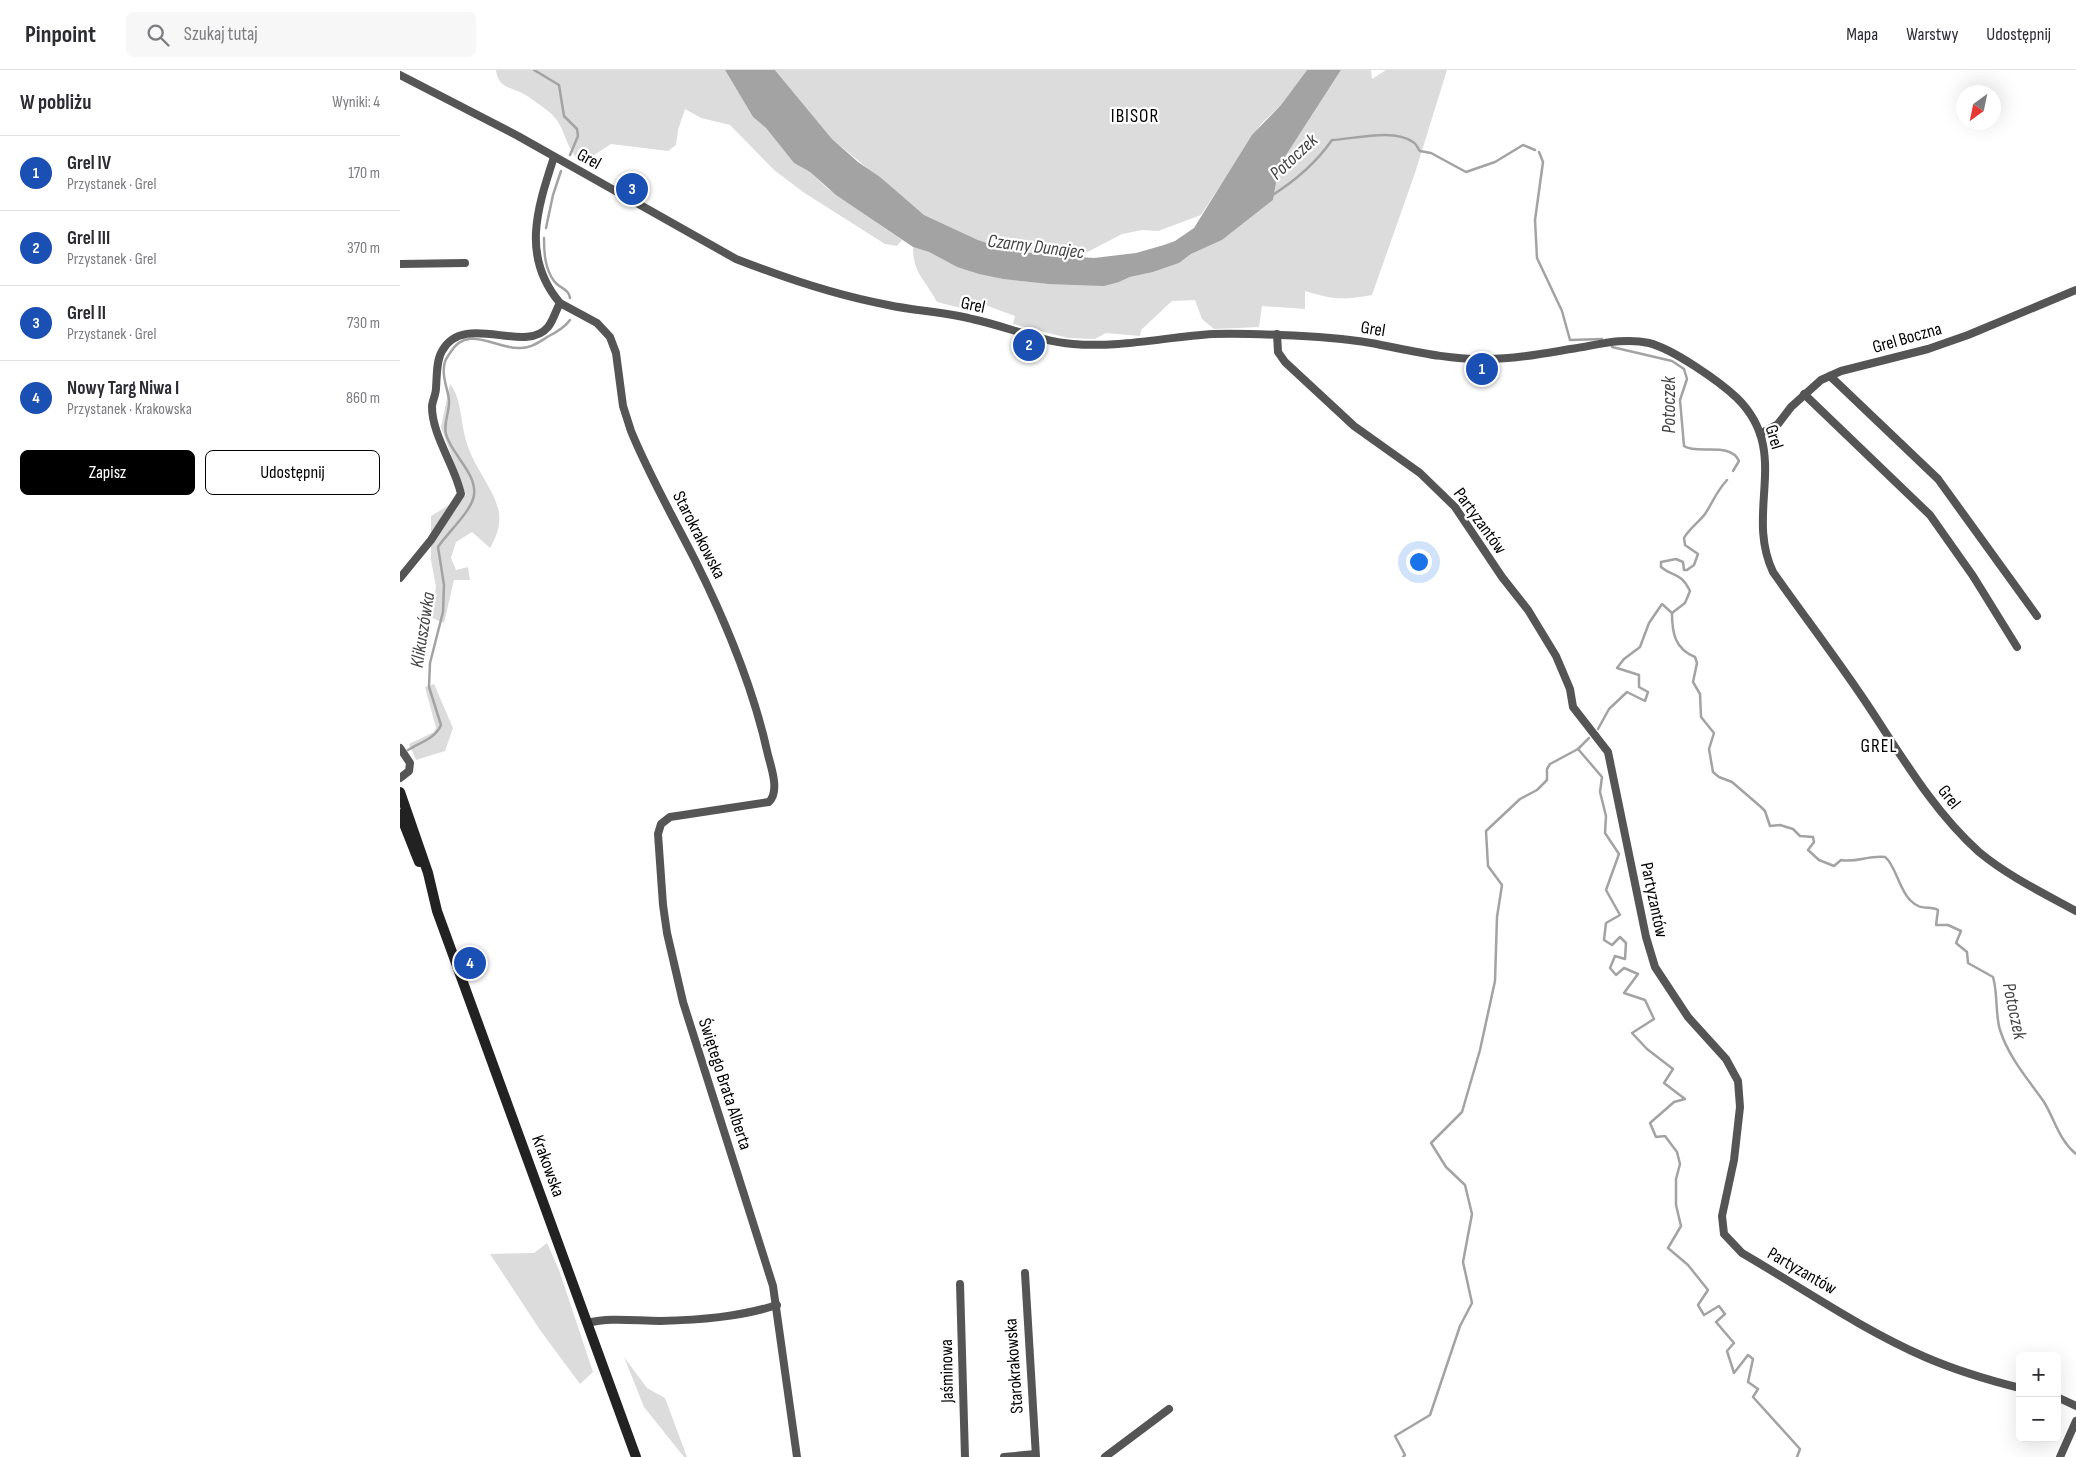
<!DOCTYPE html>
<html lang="pl">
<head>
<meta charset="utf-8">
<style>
	:root { --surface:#fff; --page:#f7f7f7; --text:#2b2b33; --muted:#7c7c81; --line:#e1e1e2; --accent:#000 }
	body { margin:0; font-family:"Sofia Sans Condensed",sans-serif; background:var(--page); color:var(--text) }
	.controls { position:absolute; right:15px; bottom:15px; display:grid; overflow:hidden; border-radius:8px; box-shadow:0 5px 20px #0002 }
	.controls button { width:45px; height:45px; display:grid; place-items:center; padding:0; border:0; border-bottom:1px solid var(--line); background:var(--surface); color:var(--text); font:25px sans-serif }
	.compass { position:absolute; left:1556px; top:15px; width:45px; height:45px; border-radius:50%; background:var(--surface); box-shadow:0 5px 20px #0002; rotate:213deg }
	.you { position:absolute; left:1018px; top:491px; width:18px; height:18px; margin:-12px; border:4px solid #fff; border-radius:50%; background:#1a73e8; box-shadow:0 0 0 8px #1a73e833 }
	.badge { display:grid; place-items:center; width:32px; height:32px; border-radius:50%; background:var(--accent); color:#fff; font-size:16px; font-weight:700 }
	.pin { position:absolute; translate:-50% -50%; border:2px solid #fff; box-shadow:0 1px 5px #0006 }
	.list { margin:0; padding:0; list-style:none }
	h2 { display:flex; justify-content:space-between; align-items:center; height:65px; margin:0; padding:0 20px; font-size:21px }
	h2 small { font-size:16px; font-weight:400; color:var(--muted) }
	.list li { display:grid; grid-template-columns:32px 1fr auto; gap:15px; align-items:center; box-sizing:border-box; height:75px; padding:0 20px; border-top:1px solid var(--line) }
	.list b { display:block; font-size:19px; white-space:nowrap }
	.list p { margin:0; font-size:16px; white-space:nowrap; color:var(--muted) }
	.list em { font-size:16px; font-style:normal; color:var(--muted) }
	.actions { display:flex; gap:10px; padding:15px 20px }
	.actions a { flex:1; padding:11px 0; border:1px solid var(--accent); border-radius:8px; text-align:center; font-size:18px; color:var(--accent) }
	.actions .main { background:var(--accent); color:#fff }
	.icon { flex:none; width:28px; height:28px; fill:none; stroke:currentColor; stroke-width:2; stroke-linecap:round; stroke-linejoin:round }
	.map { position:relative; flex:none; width:1676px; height:1387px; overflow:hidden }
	header { display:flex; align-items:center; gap:30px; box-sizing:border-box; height:70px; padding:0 25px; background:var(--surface); border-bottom:1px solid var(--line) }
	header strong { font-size:24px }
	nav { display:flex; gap:28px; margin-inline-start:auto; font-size:18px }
	.search { width:350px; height:45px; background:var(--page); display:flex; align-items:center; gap:12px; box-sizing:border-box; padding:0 18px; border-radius:8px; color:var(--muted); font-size:19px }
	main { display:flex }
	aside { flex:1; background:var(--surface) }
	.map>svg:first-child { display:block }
	.green { fill:#dcdcdc }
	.water { fill:#a3a3a3 }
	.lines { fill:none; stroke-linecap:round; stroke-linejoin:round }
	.stream { stroke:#a3a3a3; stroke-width:2.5 }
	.street { stroke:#555; stroke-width:8 }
	.secondary { stroke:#222; stroke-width:10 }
	.labels { text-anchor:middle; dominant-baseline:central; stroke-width:4.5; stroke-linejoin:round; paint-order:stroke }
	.street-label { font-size:18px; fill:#000; stroke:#fff }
	.neighbourhood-label { font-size:19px; letter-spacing:1px; fill:#000; stroke:#fff }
	.water-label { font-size:19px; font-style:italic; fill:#444; stroke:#fff }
</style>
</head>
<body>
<header>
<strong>Pinpoint</strong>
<div class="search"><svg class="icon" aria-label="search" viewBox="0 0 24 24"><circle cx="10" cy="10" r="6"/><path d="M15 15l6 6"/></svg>Szukaj tutaj</div>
<nav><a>Mapa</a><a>Warstwy</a><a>Udostępnij</a></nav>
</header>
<main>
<aside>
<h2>W pobliżu<small>Wyniki: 4</small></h2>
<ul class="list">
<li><span class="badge" style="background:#1a4fb4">1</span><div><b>Grel IV</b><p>Przystanek · Grel</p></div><em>170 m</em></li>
<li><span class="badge" style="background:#1a4fb4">2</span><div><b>Grel III</b><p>Przystanek · Grel</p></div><em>370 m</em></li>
<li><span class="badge" style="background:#1a4fb4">3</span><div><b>Grel II</b><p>Przystanek · Grel</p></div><em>730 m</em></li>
<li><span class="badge" style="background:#1a4fb4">4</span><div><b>Nowy Targ Niwa I</b><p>Przystanek · Krakowska</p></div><em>860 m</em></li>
</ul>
<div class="actions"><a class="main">Zapisz</a><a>Udostępnij</a></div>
</aside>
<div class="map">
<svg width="1676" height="1387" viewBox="0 0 1676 1387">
	<rect width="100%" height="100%" fill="#fff"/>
	<g class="green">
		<path d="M 96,0 L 325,0 L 353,47 L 366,58 L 394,93 L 410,102 L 427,118 L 502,170 L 497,176 L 485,174 L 403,122 L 374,100 L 330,55 L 301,48 L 285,39 L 278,60 L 276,75 L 268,81 L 211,74 L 191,87 L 185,88 L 181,82 L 176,87 C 164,73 165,54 148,41 C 140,35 131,28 122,23 C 109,17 98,17 96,0 Z"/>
		<polygon points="375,0 907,0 881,35 861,54 801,145 758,161 742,160 722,164 678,187 605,179 578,170 524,145 432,69"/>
		<path d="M 941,0 L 971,0 L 972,9 L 986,0 L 1047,0 L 1015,103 L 972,225 C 944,230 933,230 905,221 L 905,239 L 862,236 L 859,257 L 814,259 L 802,249 L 795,230 L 772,231 L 741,260 L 740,266 L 706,263 L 695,269 L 668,268 L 613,254 L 615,246 L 577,232 L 573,241 L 537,232 C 525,209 513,204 513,177 L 529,182 L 557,197 L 603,209 L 648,214 L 719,212 L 730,207 L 753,202 L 779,193 L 791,184 L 822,170 L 873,130 L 879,96 Z"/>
		<path d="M 50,314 C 63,330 60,358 69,379 C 76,399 92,417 98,438 C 102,452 97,466 90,478 L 72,462 L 56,472 L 51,488 L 56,500 L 68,497 L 70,510 L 54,510 L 44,553 L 30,547 L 36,517 L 31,490 L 31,446 L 66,425 L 41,357 Z"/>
		<polygon points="34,614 53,658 45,681 16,690 9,674 34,662 36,658 25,617"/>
		<polygon points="147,1173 159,1200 193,1302 180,1314 140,1260 90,1184 134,1183"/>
		<polygon points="224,1287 247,1318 265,1328 287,1387 284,1387 244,1337"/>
	</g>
	<polygon class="water" points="325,0 375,0 432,69 458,92 480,107 524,145 578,170 605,179 647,185 694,188 736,183 764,175 775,171 794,158 852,65 881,35 907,0 941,0 879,96 873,130 822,170 791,184 779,193 753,202 730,207 719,212 704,216 648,214 603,209 579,204 557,197 529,182 513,177 436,125 410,102 394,93 366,58 353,47"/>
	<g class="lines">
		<g class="stream">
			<polyline points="134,0 159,15 164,46 177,59 178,66 170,85"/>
			<polyline points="1139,82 1143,92 1135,150 1137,188 1162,241 1170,270 1202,269"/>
			<path d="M 871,126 C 895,111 916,93 932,70 C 954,69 994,58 1013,72 C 1017,74 1017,78 1020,81 L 1031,83 L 1066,102 L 1095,92 L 1123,75 L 1135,80"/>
			<polyline points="146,158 153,125 161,101"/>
			<path d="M 144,168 C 144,183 145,199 154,211 C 159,218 169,219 170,228"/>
			<path d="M 1212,277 L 1272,291 L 1284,299 L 1287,309 L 1280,330 L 1284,376 C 1298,385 1330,371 1339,391 L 1333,401"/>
			<path d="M 1272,543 C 1272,563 1275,579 1295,587 L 1297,593 L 1293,612 L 1300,624 L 1301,647 L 1314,663 L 1309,679 L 1313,702 L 1319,707 L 1332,712 L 1361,737 L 1365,741 L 1370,756 L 1380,755 L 1393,759 L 1400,766 L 1413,767 L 1414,772 L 1408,780 L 1419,790 L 1434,796 L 1441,790 C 1457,793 1468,785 1485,787 C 1495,794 1499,819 1510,830 C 1521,842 1530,835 1538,840 L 1536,855 L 1548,855 L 1561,861 L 1556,873 L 1567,882 L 1568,893 L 1593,907 C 1598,924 1595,943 1600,960 C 1609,988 1628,1009 1644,1032 C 1655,1050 1659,1070 1676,1084"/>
			<path d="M 1272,543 L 1285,533 L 1290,521 C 1280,501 1274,508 1261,497 L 1261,492 L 1276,489 L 1283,492 L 1284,500 L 1287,500 L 1294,495 L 1298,484 L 1285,475 L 1284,468 C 1289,459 1299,452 1305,444 C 1313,432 1316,422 1327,410"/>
			<polyline points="1198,659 1209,639 1227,622 1245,631 1248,622 1239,617 1239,605 1217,598 1224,589 1240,577 1249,553 1262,534 1272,543"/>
			<polyline points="1178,679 1202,707 1200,722 1206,746 1205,763 1219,784 1206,820 1220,845 1206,853 1204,870 1212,875 1220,867 1226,873 1225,889 1215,886 1210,898 1216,905 1224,898 1238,904 1224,923 1245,930 1254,949 1232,963 1247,979 1273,999 1264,1013 1285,1029 1274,1032 1250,1053 1256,1067 1265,1066 1277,1082 1280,1094 1276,1109 1276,1135 1281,1156 1268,1178 1288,1195 1308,1220 1298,1235 1304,1245 1319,1236 1325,1244 1316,1252 1334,1273 1327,1281 1334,1303 1348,1285 1353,1289 1348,1312 1358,1319 1353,1327 1400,1379 1397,1387"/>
			<path d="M 8,680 C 20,672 35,669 41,655 L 29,617 L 30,593 L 43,542 L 44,515 L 38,477 C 47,463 72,441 74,425 C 77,403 51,384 46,364 C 43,354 50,341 49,330 C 48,319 42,308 44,297 C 44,292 47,287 50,283 C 67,254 94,278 118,278 C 130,279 139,272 149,266 C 157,262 165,257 170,250"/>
			<polyline points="1003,1387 1005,1385 995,1366 1030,1345 1060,1256 1072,1233 1063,1192 1072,1144 1065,1115 1046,1097 1031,1073 1062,1042 1080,980 1095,911 1097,847 1102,815 1088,796 1086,761 1120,729 1137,720 1147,710 1147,699 1150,694 1178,679 1189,668"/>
		</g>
		<g class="street">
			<path d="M 0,5 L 118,66 L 336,189 C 382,207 439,226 488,235 C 516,241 545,242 572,249 C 606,256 638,271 673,274 C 719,278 766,267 813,264 C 835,263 858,264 880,265 C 910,266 942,268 971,273 C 1009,280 1047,290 1086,289 C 1119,289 1151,282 1183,277 C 1205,273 1227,268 1249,273 C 1273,279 1319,311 1337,328 C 1392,382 1344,441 1373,502 C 1404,546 1437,589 1467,634 C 1501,685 1533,741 1579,782 C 1608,806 1643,823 1676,841"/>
			<polyline points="0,194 65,193"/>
			<path d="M 160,233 L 197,253 L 210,267 L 216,283 L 223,336 L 231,361 C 249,405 273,447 295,490 C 326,552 353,616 368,685 C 371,697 380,721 369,732 L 270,747 L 261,754 L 258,764 L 263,835 L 267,863 L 283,932 L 373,1216 L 397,1387"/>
			<path d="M 877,264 L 878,282 L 885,292 L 954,356 L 1020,403 L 1055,437 L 1102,507 L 1128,540 L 1156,586 L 1170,619 L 1173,637 L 1208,682 L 1246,867 L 1255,897 L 1288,947 L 1326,989 L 1338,1011 L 1340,1037 L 1334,1090 L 1322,1146 L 1324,1164 L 1342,1183 C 1402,1218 1461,1259 1525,1287 C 1555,1300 1588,1310 1620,1318"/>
			<polyline points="1430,306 1538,409 1637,546"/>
			<polyline points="1404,324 1530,445 1573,506 1617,577"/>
			<polyline points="1360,364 1378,354 1391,337 1421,310 1441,301 1528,279 1568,265 1676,220"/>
			<path d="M 0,508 L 31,470 L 61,424 C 55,396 32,365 32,337 C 32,331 36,325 36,318 C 37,307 36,291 42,281 C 64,241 125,285 148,257 C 153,251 156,240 160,233 C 121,187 137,139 154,87"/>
			<polyline points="0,678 10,693 9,701 0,708"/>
			<polyline points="625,1203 636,1387"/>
			<polyline points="560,1214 565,1387"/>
			<path d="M 187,1253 C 211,1247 236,1251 260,1251 C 300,1250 339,1247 377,1235"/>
			<polyline points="1657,1327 1676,1336"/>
			<polyline points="604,1387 635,1384"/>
			<polyline points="705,1387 769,1339"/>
			<polyline points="1660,1387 1676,1351"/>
		</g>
		<g class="secondary">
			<polyline points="0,722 28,803 37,841 236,1387"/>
			<polyline points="0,744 19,792"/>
		</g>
	</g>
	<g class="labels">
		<g class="street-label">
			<text transform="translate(189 89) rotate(29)">Grel</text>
			<text transform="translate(573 235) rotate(12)">Grel</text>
			<text transform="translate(973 259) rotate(9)">Grel</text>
			<text transform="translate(1507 268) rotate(-16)">Grel Boczna</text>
			<text transform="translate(1374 367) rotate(73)">Grel</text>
			<text transform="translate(1080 451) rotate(54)">Partyzantów</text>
			<text transform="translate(299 465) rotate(63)">Starokrakowska</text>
			<text transform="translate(1549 727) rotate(52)">Grel</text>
			<text transform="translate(1254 830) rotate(78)">Partyzantów</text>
			<text transform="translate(325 1014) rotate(72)">Świętego Brata Alberta</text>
			<text transform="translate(148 1096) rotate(70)">Krakowska</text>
			<text transform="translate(1402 1201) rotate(30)">Partyzantów</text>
			<text transform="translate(614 1296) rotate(-94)">Starokrakowska</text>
			<text transform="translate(547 1301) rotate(-91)">Jaśminowa</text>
		</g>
		<g class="neighbourhood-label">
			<text x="735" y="46">IBISOR</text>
			<text x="1479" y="676">GREL</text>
		</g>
		<g class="water-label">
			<text transform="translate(894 87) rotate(-43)">Potoczek</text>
			<text transform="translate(636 177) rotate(7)">Czarny Dunajec</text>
			<text transform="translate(1269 335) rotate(-90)">Potoczek</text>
			<text transform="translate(23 560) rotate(-81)">Klikuszówka</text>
			<text transform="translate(1614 941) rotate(78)">Potoczek</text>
		</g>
	</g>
</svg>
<div class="controls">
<button>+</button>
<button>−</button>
</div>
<svg class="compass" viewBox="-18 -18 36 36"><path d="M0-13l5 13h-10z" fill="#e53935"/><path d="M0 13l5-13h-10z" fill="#7c7c81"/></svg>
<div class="you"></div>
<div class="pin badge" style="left:1082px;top:299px;background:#1a4fb4">1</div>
<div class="pin badge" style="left:629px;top:275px;background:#1a4fb4">2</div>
<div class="pin badge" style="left:232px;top:119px;background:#1a4fb4">3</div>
<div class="pin badge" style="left:70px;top:893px;background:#1a4fb4">4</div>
</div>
</main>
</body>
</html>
